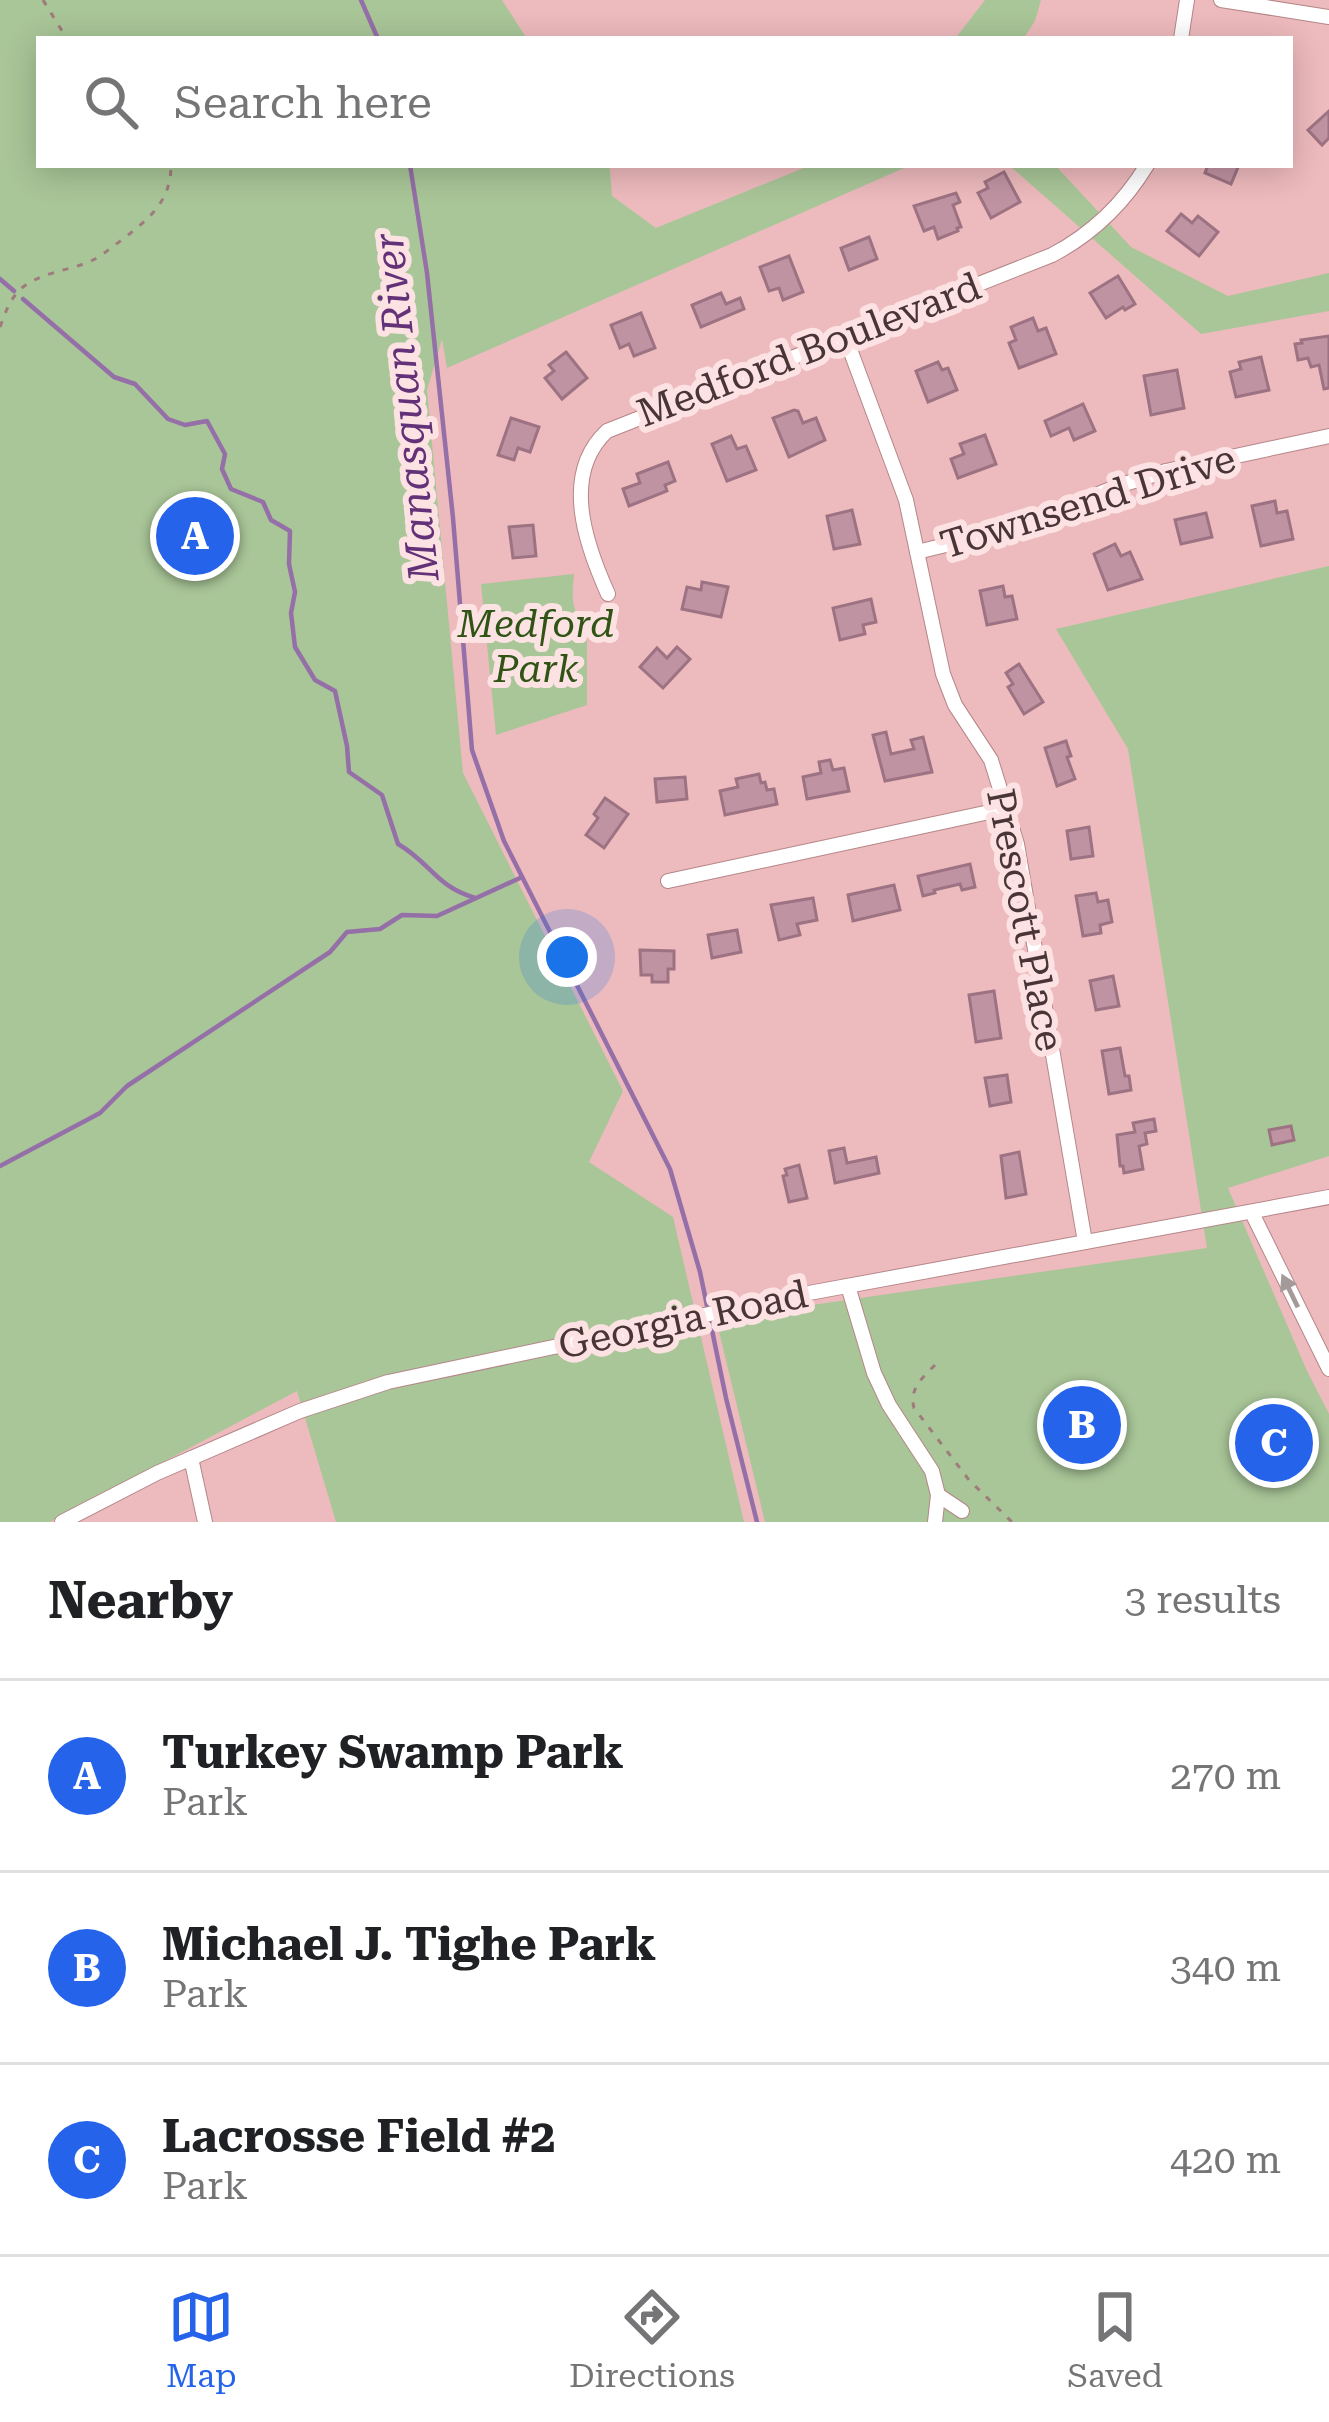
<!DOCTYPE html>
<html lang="en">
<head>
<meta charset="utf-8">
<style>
	:root { --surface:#fff; --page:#f6f6f6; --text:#202124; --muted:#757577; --line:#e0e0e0; --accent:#2563eb }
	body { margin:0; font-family:"Roboto Serif",serif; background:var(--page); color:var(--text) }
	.you { position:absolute; left:567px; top:957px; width:42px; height:42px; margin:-30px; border:9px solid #fff; border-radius:50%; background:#1a73e8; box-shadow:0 0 0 18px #1a73e833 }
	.badge { display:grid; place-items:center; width:78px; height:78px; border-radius:50%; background:var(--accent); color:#fff; font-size:39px; font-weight:700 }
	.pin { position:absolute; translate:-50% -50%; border:6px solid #fff; box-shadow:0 3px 12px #0006 }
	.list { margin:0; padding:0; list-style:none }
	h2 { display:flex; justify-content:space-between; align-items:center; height:156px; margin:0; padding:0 48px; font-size:51px }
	h2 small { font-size:39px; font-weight:400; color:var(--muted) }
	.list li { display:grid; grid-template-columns:78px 1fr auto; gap:36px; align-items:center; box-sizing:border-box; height:192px; padding:0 48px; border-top:3px solid var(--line) }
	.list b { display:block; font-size:45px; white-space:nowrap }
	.list p { margin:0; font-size:39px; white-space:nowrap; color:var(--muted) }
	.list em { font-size:39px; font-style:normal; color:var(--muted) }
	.icon { flex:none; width:66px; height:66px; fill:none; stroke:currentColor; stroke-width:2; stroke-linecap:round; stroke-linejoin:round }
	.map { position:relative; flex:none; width:1329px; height:1522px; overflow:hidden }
	.search { position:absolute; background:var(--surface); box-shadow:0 6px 30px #0003; left:36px; right:36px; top:36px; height:132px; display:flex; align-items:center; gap:30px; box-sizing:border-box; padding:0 42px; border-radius:0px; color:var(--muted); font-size:45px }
	.sheet { height:732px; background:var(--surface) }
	nav { display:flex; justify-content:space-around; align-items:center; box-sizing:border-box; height:168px; border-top:3px solid var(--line); background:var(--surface); font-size:33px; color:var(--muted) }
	nav a { display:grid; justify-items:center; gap:6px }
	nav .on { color:var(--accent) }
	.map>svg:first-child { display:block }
	.green { fill:#a9c698 }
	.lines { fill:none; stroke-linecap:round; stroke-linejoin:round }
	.stream { stroke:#956fa8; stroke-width:4.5 }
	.building { fill:#c093a3; stroke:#9d7282; stroke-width:3 }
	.minor-casing { stroke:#b58689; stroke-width:16 }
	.path { stroke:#9f7b7d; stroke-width:3; stroke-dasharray:6 9; stroke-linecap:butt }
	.minor { stroke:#fff; stroke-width:14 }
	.oneway { fill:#a49a9a }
	.labels { text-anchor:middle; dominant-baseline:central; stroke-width:12; stroke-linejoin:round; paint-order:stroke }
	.street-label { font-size:39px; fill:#493536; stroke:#fde2e3 }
	.park-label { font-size:39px; font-style:italic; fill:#305415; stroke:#fde2e3 }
	.water-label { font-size:42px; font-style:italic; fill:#633178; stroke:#fde2e3 }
</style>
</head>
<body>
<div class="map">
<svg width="1329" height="1522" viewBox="0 0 1329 1522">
	<rect width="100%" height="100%" fill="#edbabd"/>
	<g class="green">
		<polygon points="0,0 502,0 527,39 39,39 39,165 607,165 610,170 612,196 656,228 811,165 911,165 447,368 442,339 427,390 463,773 623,1091 589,1162 673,1217 744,1522 336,1522 297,1391 50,1522 0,1522"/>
		<polygon points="985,0 1041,0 1035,21 1023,39 955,39"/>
		<polygon points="1009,165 1055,165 1131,247 1228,296 1329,273 1329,311 1201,334"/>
		<polygon points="1329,566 1329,1156 1228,1188 1307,1371 1329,1414 1329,1522 765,1522 716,1319 1207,1248 1128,749 1056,629"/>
		<path d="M 574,574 C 572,596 570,611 587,628 L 587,705 L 496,735 L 481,584 Z"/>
	</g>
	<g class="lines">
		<g class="stream">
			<polyline points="361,0 378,39"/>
			<polyline points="410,165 427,273 453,518 472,750 504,841 670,1169 700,1272 726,1398 757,1522"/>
			<polyline points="0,279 14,291"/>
			<path d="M 23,299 L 114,377 L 135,384 L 168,419 L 185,425 L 207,421 L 225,454 L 222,469 L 231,489 L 263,502 L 271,520 L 290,531 L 289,564 L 295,592 L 291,613 L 295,647 L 315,680 L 335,691 L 347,746 L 349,772 L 382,795 L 398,844 C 431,863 435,886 475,898"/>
			<polyline points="0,1166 100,1113 127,1086 330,952 347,932 380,929 402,915 437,916 520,878"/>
		</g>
	</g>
	<g class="building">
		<polygon points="1329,111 1329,138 1322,145 1308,130"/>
		<polygon points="1208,165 1239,165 1231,184 1205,173"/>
		<polygon points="1004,172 1020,202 991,218 978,193 988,188 985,182"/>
		<polygon points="956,193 960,202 953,205 961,227 957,228 958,231 938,239 934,227 924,231 914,206"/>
		<polygon points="1181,214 1192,223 1198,216 1218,232 1199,256 1167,231"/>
		<polygon points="869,237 877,259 849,270 841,248"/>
		<polygon points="789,256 803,292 783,300 779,288 769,291 760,267"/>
		<polygon points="1118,276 1135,304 1125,310 1123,307 1106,318 1090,293"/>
		<polygon points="721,293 726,304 740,298 744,309 701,327 692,305"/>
		<polygon points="641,313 655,348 634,356 629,344 620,348 611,325"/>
		<polygon points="1033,318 1038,331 1046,328 1056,354 1019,368 1009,343 1016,340 1011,327"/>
		<polygon points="1329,336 1329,388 1324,389 1319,365 1311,367 1308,358 1298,360 1295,344 1302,343 1301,340"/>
		<polygon points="566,352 587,378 562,399 545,378 554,371 549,365"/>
		<polygon points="1261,357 1269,390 1236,397 1230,372 1241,369 1239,362"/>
		<polygon points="938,362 942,370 948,368 957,390 928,402 916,371"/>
		<polygon points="1177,370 1184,408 1151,415 1144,376"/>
		<polygon points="1083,404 1095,431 1074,440 1069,428 1051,436 1045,421"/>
		<polygon points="794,410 798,411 803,423 816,418 825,440 789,457 773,418"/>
		<polygon points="511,418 539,427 530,452 518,448 514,460 498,455"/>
		<polygon points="985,435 996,464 958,478 951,459 964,454 960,444"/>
		<polygon points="731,436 737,449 746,446 756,470 727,481 712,444"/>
		<polygon points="668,462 675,481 665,485 667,491 629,506 623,489 640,483 637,474"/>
		<polygon points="1275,501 1277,513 1287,511 1293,539 1261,546 1252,506"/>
		<polygon points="852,510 860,544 834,549 827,516"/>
		<polygon points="1206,513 1212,537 1181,544 1175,520"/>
		<polygon points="533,525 536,556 513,558 509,527"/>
		<polygon points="1115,544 1121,556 1130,552 1142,579 1108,590 1094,554"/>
		<polygon points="702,582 728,587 721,617 682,609 687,587 701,590"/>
		<polygon points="1003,586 1005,597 1012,596 1017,619 987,625 980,591"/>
		<polygon points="871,599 876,622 863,625 865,634 840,640 833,608"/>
		<polygon points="677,647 690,659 663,688 640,667 657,648 667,658"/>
		<polygon points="1019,664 1043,702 1024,714 1008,687 1013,684 1006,673"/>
		<polygon points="886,732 891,754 914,749 911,740 923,737 932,772 885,781 873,735"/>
		<polygon points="1066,741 1071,756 1067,757 1075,779 1057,786 1045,748"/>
		<polygon points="830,760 833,770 844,768 849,791 807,799 803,777 821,773 819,762"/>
		<polygon points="759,774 761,783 765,782 767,790 774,789 777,804 725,815 720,791 738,787 736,779"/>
		<polygon points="685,777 687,799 657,802 655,779"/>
		<polygon points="605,798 628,814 604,848 586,835 598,818 594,814"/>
		<polygon points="1089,827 1093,856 1071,859 1067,831"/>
		<polygon points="970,864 975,887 962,890 960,884 934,890 935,893 923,896 918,876"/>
		<polygon points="894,885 900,910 853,921 848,895"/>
		<polygon points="1096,893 1098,902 1108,900 1112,922 1100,925 1101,933 1083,936 1076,896"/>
		<polygon points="813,898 817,920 797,924 800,935 779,940 771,905"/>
		<polygon points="737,930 741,952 712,958 708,935"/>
		<polygon points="640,950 674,951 674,969 668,969 668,982 652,982 652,975 641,975"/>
		<polygon points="1113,976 1119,1006 1096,1010 1090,981"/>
		<polygon points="994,991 1001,1038 976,1042 969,995"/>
		<polygon points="1120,1048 1125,1076 1129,1076 1131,1090 1109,1094 1102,1051"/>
		<polygon points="1007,1075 1011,1102 990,1106 985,1078"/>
		<polygon points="1154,1119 1156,1131 1145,1133 1147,1144 1139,1146 1143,1169 1124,1173 1123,1166 1120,1166 1117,1135 1135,1132 1133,1123"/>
		<polygon points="1291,1126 1294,1140 1272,1145 1269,1130"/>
		<polygon points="844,1148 847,1163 876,1157 879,1173 835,1183 829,1151"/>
		<polygon points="1019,1152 1026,1194 1006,1198 1001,1156"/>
		<polygon points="799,1165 807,1198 789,1202 783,1176 787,1175 785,1169"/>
	</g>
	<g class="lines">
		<g class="minor-casing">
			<g id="minor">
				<polyline points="1221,0 1329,17"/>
				<polyline points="1181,39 1187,0"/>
				<polyline points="845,336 906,500 943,674 955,705 991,760 1017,844 1085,1242"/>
				<polyline points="917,552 1016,528 1118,486 1166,471 1329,436"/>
				<path d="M 608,594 C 585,543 561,474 607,431 L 1052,255 C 1092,234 1124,203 1147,165"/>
				<polyline points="668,881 1008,808"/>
				<polyline points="1252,1213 1329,1369"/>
				<polyline points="848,1286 874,1373 889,1405 932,1471 938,1495 935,1522"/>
				<polyline points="191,1458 205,1522"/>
				<polyline points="938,1495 962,1511"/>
				<polyline points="62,1522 157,1473 300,1411 388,1382 809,1293 1329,1197"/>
			</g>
		</g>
		<g class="path">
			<polyline points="43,0 67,39"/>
			<path d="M 0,327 C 6,311 10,298 23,287 C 44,271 70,271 93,260 C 103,255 113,246 123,239 C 150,218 171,201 171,165"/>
			<path d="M 935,1365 C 922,1378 909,1389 914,1408 L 969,1480 L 1012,1522"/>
		</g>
		<use href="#minor" class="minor"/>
	</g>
	<defs><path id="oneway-solid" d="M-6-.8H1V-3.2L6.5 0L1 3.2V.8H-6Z" transform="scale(3)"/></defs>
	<use class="oneway" href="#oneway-solid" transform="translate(1290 1291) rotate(-116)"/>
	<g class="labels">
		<g class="street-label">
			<text transform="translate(809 350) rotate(-21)">Medford Boulevard</text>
			<text transform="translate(1088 502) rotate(-17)">Townsend Drive</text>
			<text transform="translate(1025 920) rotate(79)">Prescott Place</text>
			<text transform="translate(683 1320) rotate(-12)">Georgia Road</text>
		</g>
		<g class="park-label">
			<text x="536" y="624">Medford<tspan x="536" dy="45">Park</tspan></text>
		</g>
		<g class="water-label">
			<text transform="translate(406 407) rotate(-96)">Manasquan River</text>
		</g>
	</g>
</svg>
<div class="you"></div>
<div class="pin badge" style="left:195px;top:536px">A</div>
<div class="pin badge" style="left:1082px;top:1425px">B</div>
<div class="pin badge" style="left:1274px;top:1443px">C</div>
<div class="search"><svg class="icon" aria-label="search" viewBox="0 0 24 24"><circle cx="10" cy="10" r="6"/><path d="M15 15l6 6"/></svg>Search here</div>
</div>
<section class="sheet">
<h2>Nearby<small>3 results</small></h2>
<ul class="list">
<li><span class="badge">A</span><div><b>Turkey Swamp Park</b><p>Park</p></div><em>270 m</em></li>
<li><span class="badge">B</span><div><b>Michael J. Tighe Park</b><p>Park</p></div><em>340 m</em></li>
<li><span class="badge">C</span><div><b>Lacrosse Field #2</b><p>Park</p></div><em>420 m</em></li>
</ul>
</section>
<nav>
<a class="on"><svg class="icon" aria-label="map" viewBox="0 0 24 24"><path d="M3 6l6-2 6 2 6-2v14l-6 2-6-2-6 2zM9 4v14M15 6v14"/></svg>Map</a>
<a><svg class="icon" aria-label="directions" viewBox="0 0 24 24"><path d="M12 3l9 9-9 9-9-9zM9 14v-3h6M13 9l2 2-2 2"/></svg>Directions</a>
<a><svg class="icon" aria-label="saved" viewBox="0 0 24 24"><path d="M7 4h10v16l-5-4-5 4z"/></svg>Saved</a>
</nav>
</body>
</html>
